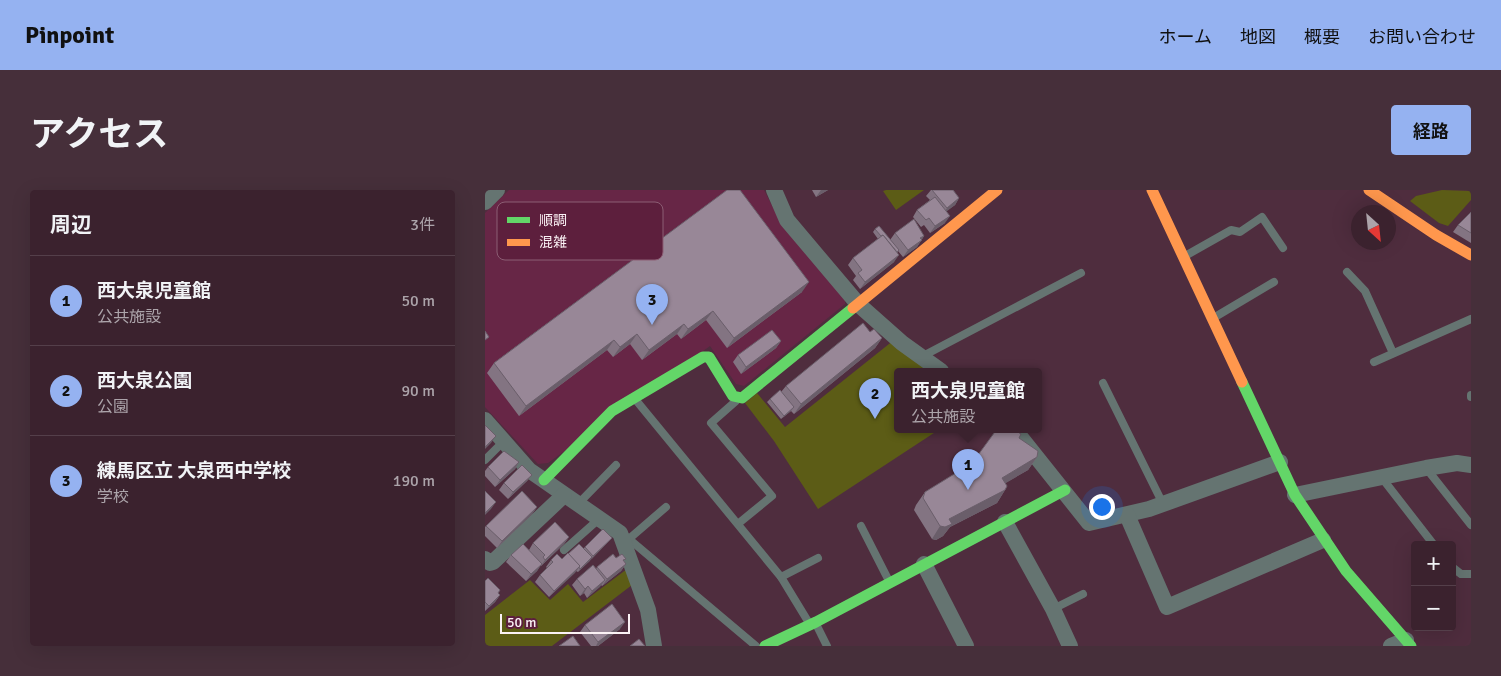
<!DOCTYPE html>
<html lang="ja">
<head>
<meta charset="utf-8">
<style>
	:root { --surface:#3b222e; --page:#462f3a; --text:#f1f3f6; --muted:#aca4aa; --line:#543f4a; --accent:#95b2f1 }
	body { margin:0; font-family:Signika,"Noto Sans JP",sans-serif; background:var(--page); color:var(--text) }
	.controls { position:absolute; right:15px; bottom:15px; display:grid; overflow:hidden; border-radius:5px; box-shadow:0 5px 20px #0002 }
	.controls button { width:45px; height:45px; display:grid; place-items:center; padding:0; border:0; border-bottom:1px solid var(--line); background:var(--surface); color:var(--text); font:25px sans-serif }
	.compass { position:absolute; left:866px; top:15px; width:45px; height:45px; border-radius:50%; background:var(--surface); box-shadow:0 5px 20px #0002; rotate:153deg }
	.scale { position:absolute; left:15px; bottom:12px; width:130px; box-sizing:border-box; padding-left:5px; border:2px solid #fbf2f5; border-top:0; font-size:14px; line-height:18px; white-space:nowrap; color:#fbf2f5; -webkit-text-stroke:4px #5d1f3d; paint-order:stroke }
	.you { position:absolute; left:616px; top:316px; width:18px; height:18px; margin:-12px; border:4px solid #fff; border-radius:50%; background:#1a73e8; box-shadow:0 0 0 8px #1a73e833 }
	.badge { display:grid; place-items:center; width:32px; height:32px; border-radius:50%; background:var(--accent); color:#111; font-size:16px; font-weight:700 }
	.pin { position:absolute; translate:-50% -41px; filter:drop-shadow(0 1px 2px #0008) }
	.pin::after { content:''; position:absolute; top:26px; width:18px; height:15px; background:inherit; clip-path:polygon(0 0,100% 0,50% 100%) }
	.popup { position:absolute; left:409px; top:178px; width:148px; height:65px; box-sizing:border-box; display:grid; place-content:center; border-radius:5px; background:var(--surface); filter:drop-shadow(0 1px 4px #0005); font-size:16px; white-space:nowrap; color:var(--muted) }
	.popup b { font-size:19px; color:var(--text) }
	.popup::after { content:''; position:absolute; left:50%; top:100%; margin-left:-10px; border:10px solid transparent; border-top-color:var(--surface) }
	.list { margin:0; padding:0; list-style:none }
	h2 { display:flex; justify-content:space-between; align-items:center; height:65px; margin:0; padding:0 20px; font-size:21px }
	h2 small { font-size:16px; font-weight:400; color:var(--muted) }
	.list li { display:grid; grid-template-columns:32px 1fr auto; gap:15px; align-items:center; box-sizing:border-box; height:90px; padding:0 20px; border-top:1px solid var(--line) }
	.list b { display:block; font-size:19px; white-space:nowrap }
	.list p { margin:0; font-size:16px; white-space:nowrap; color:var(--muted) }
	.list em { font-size:16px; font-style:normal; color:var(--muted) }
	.map { position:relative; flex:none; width:986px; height:456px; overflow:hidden; border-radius:5px }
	header { display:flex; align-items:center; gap:30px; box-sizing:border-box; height:70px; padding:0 25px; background:var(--accent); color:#111 }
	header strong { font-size:24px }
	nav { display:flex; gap:28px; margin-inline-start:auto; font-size:18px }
	.intro { display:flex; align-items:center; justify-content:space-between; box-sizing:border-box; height:120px; padding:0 30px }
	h1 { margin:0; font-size:35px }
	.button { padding:12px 22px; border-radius:5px; background:var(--accent); color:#111; font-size:18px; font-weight:700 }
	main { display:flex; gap:30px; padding:0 30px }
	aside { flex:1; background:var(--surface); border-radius:5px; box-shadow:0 5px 20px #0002 }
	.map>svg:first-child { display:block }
	.built { fill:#672646 }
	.green { fill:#5c5c16 }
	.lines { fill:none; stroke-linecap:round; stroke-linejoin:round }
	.lane { stroke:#657471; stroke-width:8 }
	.street { stroke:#657471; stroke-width:16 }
	.fast { stroke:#63d668; stroke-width:11 }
	.slow { stroke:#ff974d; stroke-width:11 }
	.wall { fill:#837482 }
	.shaded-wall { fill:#6a5e6a }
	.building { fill:#988797; stroke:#6a5e6a }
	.key { fill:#5d1f3d; stroke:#8c5e74; stroke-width:1 }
	.key-label { font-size:14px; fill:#fbf2f5 }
</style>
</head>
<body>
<header>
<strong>Pinpoint</strong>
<nav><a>ホーム</a><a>地図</a><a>概要</a><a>お問い合わせ</a></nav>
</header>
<div class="intro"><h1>アクセス</h1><a class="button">経路</a></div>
<main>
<aside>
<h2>周辺<small>3件</small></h2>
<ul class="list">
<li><span class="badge">1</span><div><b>西大泉児童館</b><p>公共施設</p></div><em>50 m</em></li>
<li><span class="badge">2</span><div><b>西大泉公園</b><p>公園</p></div><em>90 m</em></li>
<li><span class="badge">3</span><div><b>練馬区立 大泉西中学校</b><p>学校</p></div><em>190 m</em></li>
</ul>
</aside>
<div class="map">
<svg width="986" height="456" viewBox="0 0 986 456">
	<rect width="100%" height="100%" fill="#4f2d3e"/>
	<polygon class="built" points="24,0 279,0 296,33 360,109 360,114 259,196 251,194 225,156 63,273 53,274 0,217 0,23"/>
	<g class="green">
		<polygon points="401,0 439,0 411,20 398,1"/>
		<polygon points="957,0 986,1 986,10 963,36 954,33 925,11 931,6"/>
		<polygon points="409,150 452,181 413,181 413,239 455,239 333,319 289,251 260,213 272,203 300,237"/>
		<polygon points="142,379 147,395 67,456 0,456 0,425 45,390 65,410 83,394 98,412"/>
	</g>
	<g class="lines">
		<g class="lane">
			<polyline points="700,66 746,40 755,42 777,27 798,58"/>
			<polyline points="862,82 880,101 908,163"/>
			<polyline points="730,127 789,92"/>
			<polyline points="436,167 596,83"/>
			<polyline points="889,172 986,129"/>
			<polyline points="618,193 678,314"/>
			<polyline points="986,205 986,207"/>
			<polyline points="150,209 296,387 324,433"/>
			<polyline points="251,211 226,233 287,306 254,333"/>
			<polyline points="0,270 19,251"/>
			<polyline points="941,278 986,335"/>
			<polyline points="897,288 949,355"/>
			<polyline points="93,314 131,275"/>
			<polyline points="376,336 404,391"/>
			<polyline points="138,344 271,456"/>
			<polyline points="145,348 181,317"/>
			<polyline points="79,360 114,329"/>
			<polyline points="967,377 976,384 986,384"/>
			<polyline points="296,387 333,368"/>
			<polyline points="568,419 598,404"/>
			<polyline points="331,434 342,456"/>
		</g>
		<g class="street">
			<polyline points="289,0 302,30 373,114 417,153 456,181"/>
			<polyline points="0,12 12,0"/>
			<polyline points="0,230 44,280 135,343 163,420 169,456"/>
			<polyline points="529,239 604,333 664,319 795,272"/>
			<polyline points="810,305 941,278 972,273 986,275"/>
			<polyline points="642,325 682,417 838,350"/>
			<polyline points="520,332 568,419 585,456"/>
			<polyline points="0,369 5,373 8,372 79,305"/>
			<polyline points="439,374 481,456"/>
			<polyline points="906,456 921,450"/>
		</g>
		<g class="fast">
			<polyline points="757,192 810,305 861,381 926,456"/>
			<polyline points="59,290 127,221 218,167 224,167 248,206 257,208 368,118"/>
			<polyline points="280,456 331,432 580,300"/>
		</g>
		<g class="slow">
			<polyline points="667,0 757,192"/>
			<polyline points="884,0 951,45 986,65"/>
			<polyline points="368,118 512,0"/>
		</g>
	</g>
	<g class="wall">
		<polygon points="242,0 317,102 242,158 221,130 196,149 192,144 157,170 145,154 128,167 122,160 34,226 2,183 9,173"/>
		<polygon points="327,0 343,0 331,7"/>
		<polygon points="446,0 468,0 474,8 470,15 461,21 460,33 445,43 439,35 436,37 428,27 432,20 445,10 441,6"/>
		<polygon points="986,22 986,53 968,42 973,35"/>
		<polygon points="390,39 405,50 410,43 439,46 432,57 418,67 413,61 409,72 375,99 368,90 371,86 363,75 368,68 393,49 388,42"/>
		<polygon points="385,142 397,148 390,158 309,224 306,221 296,229 282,212 285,209 296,202 301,196"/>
		<polygon points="296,151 291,158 256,184 248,172 253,165"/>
		<polygon points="534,248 552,267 543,280 520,293 520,300 512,313 465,337 458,346 451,350 447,349 429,320 431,315 440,302"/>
		<polygon points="34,272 30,279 10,297 0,286 0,281 3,277"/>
		<polygon points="47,285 42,291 23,309 14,300 19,293"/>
		<polygon points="52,317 47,324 12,358 0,346 0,337 1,336"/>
		<polygon points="84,347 79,354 56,376 55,376 52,381 41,391 21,372 26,365 44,360 48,353"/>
		<polygon points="124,351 93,382 91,381 64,407 50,392 55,385 62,378 61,377 66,370 77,369 83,364 98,359 100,357"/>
		<polygon points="131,368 139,371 141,374 136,381 117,396 116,395 102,408 99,403 95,406 87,395 92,389 111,379 112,377"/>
		<polygon points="0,391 15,400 13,403 15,405 10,412 0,421"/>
		<polygon points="100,435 135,439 113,456 106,456 95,442"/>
	</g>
	<g class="shaded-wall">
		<polygon points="336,0 343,0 331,7"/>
		<polygon points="474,8 470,15 457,25 462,18"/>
		<polygon points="465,26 460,33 445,43 450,36"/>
		<polygon points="439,46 432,57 418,67 423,60 435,48"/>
		<polygon points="414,65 409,72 375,99 380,92"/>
		<polygon points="324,92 317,102 242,158 249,148"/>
		<polygon points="228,121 221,130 196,149 203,139"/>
		<polygon points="199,134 192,144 157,170 164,160"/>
		<polygon points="152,144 145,154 128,167 135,157"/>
		<polygon points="397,148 390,158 309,224 316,214"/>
		<polygon points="129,150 122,160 34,226 41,216"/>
		<polygon points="296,151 291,158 256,184 261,177"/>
		<polygon points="309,217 306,221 296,229 299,226"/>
		<polygon points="11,246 6,253 0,259 0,257"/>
		<polygon points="552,267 543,280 509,300 517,288"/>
		<polygon points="34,272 30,279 10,297 15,290"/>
		<polygon points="47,285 42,291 23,309 28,302"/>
		<polygon points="520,300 512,313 465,337 458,346 451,350 447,349 455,336 464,329"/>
		<polygon points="11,312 6,319 0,325 0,323"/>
		<polygon points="52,317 47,324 12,358 17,351"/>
		<polygon points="84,347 79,354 56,376 60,370"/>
		<polygon points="127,348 124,351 106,370 108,366"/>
		<polygon points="107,367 105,371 93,382 95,379"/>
		<polygon points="57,374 52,381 41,391 46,384"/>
		<polygon points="141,374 136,381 117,396 122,389"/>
		<polygon points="95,376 90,383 64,407 69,401"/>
		<polygon points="120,390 115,397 102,408 107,401"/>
		<polygon points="103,396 99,403 95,406 100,399"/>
		<polygon points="15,405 10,412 0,421 4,416"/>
		<polygon points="140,432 135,439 113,456 111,456 113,452"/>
	</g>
	<g class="building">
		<polygon points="242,0 255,0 324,92 249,148 228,121 203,139 199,134 164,160 152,144 135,157 129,150 41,216 9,173"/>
		<polygon points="447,0 468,0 474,8 462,18"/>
		<polygon points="450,7 465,26 450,36 444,28 441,30 432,20"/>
		<polygon points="986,22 986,43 973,35"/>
		<polygon points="429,29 439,46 435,48 437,50 423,60 410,43"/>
		<polygon points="394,36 414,60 412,62 398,45 396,46 390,39"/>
		<polygon points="398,45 414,65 380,92 373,83 377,80 368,68"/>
		<polygon points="378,133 385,142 389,139 397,148 316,214 301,196"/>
		<polygon points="287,140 296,151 261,177 253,165"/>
		<polygon points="0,141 4,147 0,150"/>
		<polygon points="295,200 309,217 299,226 285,209"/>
		<polygon points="0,235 11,246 0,257"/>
		<polygon points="512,239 528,239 536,244 534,248 553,261 552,267 517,288 522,296 520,300 464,329 467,334 460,337 455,336 438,308 440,302 479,278 493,265"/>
		<polygon points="19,261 34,272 15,290 3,277"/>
		<polygon points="37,275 47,285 28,302 19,293"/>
		<polygon points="0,301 11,312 0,323"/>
		<polygon points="37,301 52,317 17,351 1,336"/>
		<polygon points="70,332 84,347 60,370 58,367 60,365 48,353"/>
		<polygon points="118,339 127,348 108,366 100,357"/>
		<polygon points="38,354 57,374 46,384 26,365"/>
		<polygon points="94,354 107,367 95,379 94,377 95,376 83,364"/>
		<polygon points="83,363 95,376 69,401 55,385 68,372 66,370 72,364 77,369"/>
		<polygon points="128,364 131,368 137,364 141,369 138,370 141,374 122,389 112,377"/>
		<polygon points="108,375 120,390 107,401 103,396 100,399 92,389"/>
		<polygon points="3,388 15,400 13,403 15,405 4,416 0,412 0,391"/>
		<polygon points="127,414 140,432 113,452 100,435"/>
		<polygon points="88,446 95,456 74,456"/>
		<polygon points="154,449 160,456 145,456"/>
	</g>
	<rect x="12" y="12" width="166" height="58" rx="8" class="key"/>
	<rect x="22" y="27" width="23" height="6" fill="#63d668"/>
	<rect x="22" y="49" width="23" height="7" fill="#ff974d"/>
	<g class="key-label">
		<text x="54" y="35">順調</text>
		<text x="54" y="57">混雑</text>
	</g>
</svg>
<div class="controls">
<button>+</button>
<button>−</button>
</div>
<svg class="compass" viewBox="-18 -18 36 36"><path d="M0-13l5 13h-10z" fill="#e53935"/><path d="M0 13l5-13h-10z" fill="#aca4aa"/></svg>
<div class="scale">50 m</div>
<div class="you"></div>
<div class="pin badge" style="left:483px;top:300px">1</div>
<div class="popup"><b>西大泉児童館</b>公共施設</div>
<div class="pin badge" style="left:390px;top:229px">2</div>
<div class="pin badge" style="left:167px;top:135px">3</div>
</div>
</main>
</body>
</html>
